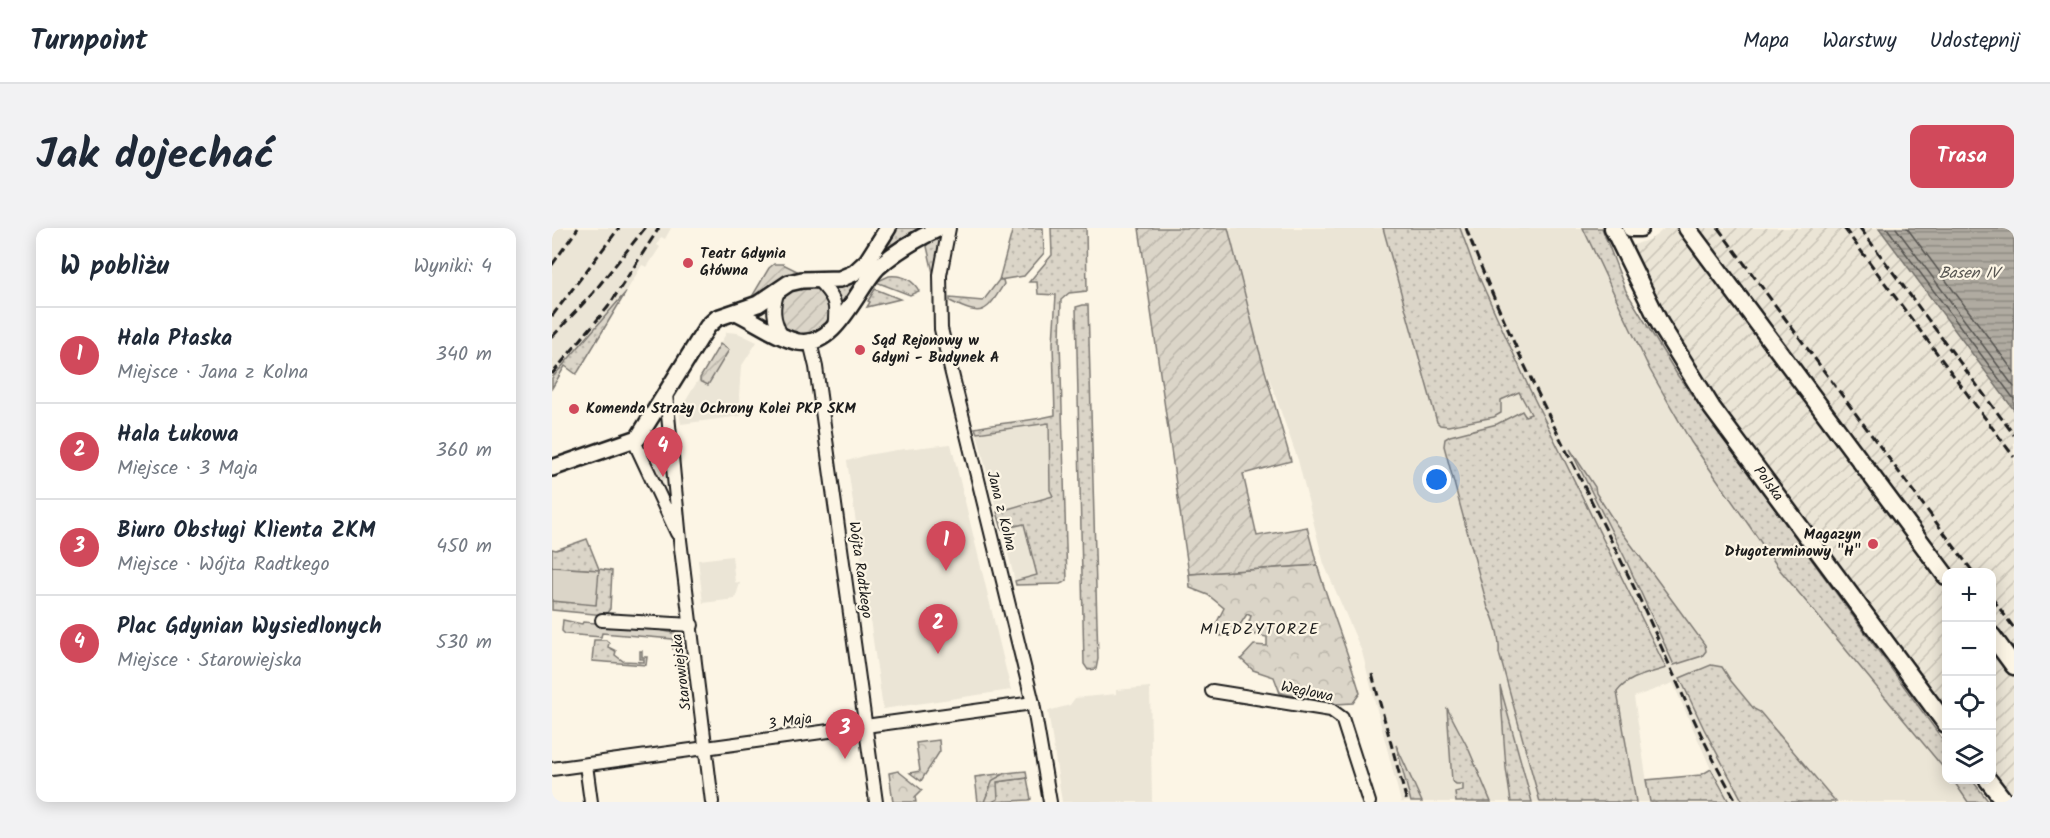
<!DOCTYPE html>
<html lang="pl">
<head>
<meta charset="utf-8">
<style>
	:root { --surface:#fff; --page:#f2f2f3; --text:#1f2937; --muted:#747a83; --line:#e0e1e3; --accent:#d1495b }
	body { margin:0; font-family:Kalam,sans-serif; background:var(--page); color:var(--text) }
	.controls { position:absolute; right:18px; bottom:18px; display:grid; overflow:hidden; border-radius:12px; box-shadow:0 3px 15px #0003 }
	.controls button { width:54px; height:54px; display:grid; place-items:center; padding:0; border:0; border-bottom:2px solid var(--line); background:var(--surface); color:var(--text); font:30px sans-serif }
	.you { position:absolute; left:885px; top:252px; width:21px; height:21px; margin:-15px; border:4px solid #fff; border-radius:50%; background:#1a73e8; box-shadow:0 0 0 9px #1a73e833 }
	.badge { display:grid; place-items:center; width:39px; height:39px; border-radius:50%; background:var(--accent); color:#fff; font-size:20px; font-weight:700 }
	.pin { position:absolute; translate:-50% -50px; filter:drop-shadow(0 2px 3px #0008) }
	.pin::after { content:''; position:absolute; top:32px; width:21px; height:18px; background:inherit; clip-path:polygon(0 0,100% 0,50% 100%) }
	.list { margin:0; padding:0; list-style:none }
	h2 { display:flex; justify-content:space-between; align-items:center; height:78px; margin:0; padding:0 24px; font-size:26px }
	h2 small { font-size:20px; font-weight:400; color:var(--muted) }
	.list li { display:grid; grid-template-columns:39px 1fr auto; gap:18px; align-items:center; box-sizing:border-box; height:96px; padding:0 24px; border-top:2px solid var(--line) }
	.list b { display:block; font-size:22px; white-space:nowrap }
	.list p { margin:0; font-size:20px; white-space:nowrap; color:var(--muted) }
	.list em { font-size:20px; font-style:normal; color:var(--muted) }
	.icon { flex:none; width:33px; height:33px; fill:none; stroke:currentColor; stroke-width:2; stroke-linecap:round; stroke-linejoin:round }
	.map { position:relative; flex:none; width:1462px; height:574px; overflow:hidden; border-radius:12px }
	header { display:flex; align-items:center; gap:36px; box-sizing:border-box; height:84px; padding:0 30px; background:var(--surface); border-bottom:2px solid var(--line) }
	header strong { font-size:28px }
	nav { display:flex; gap:33px; margin-inline-start:auto; font-size:21px }
	.intro { display:flex; align-items:center; justify-content:space-between; box-sizing:border-box; height:144px; padding:0 36px }
	h1 { margin:0; font-size:42px }
	.button { padding:15px 27px; border-radius:12px; background:var(--accent); color:#fff; font-size:21px; font-weight:700 }
	main { display:flex; gap:36px; padding:0 36px }
	aside { flex:1; background:var(--surface); border-radius:12px; box-shadow:0 3px 15px #0003 }
	.map>svg:first-child { display:block }
	.built { fill:#ebe5d6 }
	.industrial { fill:url(#industrial-furrows) }
	.grass { fill:url(#grass-dots); stroke:#7c7872; stroke-width:1.5 }
	.forest { fill:url(#forest-crowns); stroke:#7c7872; stroke-width:1.5 }
	.park { fill:#dbd5c8; stroke:#7c7872; stroke-width:1.5 }
	.garden { fill:url(#garden-furrows); stroke:#7c7872; stroke-width:1.5 }
	.water { fill:url(#water-rules); stroke:#75726c; stroke-width:1.5 }
	.lines { fill:none; stroke-linecap:round; stroke-linejoin:round }
	.shore { stroke:#575551; stroke-width:1.5 }
	.minor-casing { stroke:#1c1c1c; stroke-width:16 }
	.major-casing { stroke:#1c1c1c; stroke-width:20 }
	.highway-casing { stroke:#1c1c1c; stroke-width:21 }
	.minor { stroke:#fcf5e5; stroke-width:12 }
	.major { stroke:#fcf5e5; stroke-width:15 }
	.highway { stroke:#fcf5e5; stroke-width:16 }
	.rail { stroke:#1c1c1c; stroke-width:3; stroke-dasharray:9 4.5; stroke-linecap:butt }
	.poi-dot { fill:#d1495b; stroke:#fcf5e5; stroke-width:2 }
	.labels { text-anchor:middle; dominant-baseline:central; stroke-width:4.5; stroke-linejoin:round; paint-order:stroke }
	.poi-label { font-size:15px; font-weight:bold; fill:#1c1c1c; stroke:#fcf5e5; text-anchor:start }
	.street-label { font-size:15px; fill:#1c1c1c; stroke:#fcf5e5 }
	.water-label { font-size:16px; font-style:italic; fill:#575551; stroke:#fcf5e5 }
	.neighbourhood-label { font-size:16px; letter-spacing:1.5px; fill:#1c1c1c; stroke:#fcf5e5 }
</style>
</head>
<body>
<header>
<strong>Turnpoint</strong>
<nav><a>Mapa</a><a>Warstwy</a><a>Udostępnij</a></nav>
</header>
<div class="intro"><h1>Jak dojechać</h1><a class="button">Trasa</a></div>
<main>
<aside>
<h2>W pobliżu<small>Wyniki: 4</small></h2>
<ul class="list">
<li><span class="badge">1</span><div><b>Hala Płaska</b><p>Miejsce · Jana z Kolna</p></div><em>340 m</em></li>
<li><span class="badge">2</span><div><b>Hala Łukowa</b><p>Miejsce · 3 Maja</p></div><em>360 m</em></li>
<li><span class="badge">3</span><div><b>Biuro Obsługi Klienta ZKM</b><p>Miejsce · Wójta Radtkego</p></div><em>450 m</em></li>
<li><span class="badge">4</span><div><b>Plac Gdynian Wysiedlonych</b><p>Miejsce · Starowiejska</p></div><em>530 m</em></li>
</ul>
</aside>
<div class="map">
<svg width="1462" height="574" viewBox="0 0 1462 574">
	<defs>
		<pattern id="industrial-furrows" width="10" height="10" patternUnits="userSpaceOnUse" patternTransform="scale(1.5)"><rect width="10" height="10" fill="#ebe5d6"/><path d="M-1 1l2-2M0 10L10 0M9 11l2-2" fill="none" stroke="#c9c4b7"/></pattern>
		<pattern id="grass-dots" width="8" height="8" patternUnits="userSpaceOnUse" patternTransform="scale(1.5)"><rect width="8" height="8" fill="#dbd5c8"/><path d="M2 2h.1M6 6h.1" fill="none" stroke="#bbb6ab" stroke-width="1.8" stroke-linecap="round"/></pattern>
		<pattern id="forest-crowns" width="20" height="18" patternUnits="userSpaceOnUse" patternTransform="scale(1.5)"><rect width="20" height="18" fill="#dbd5c8"/><path d="M2 6a3 3 0 1 1 6 0M12 15a3 3 0 1 1 6 0" fill="none" stroke="#bbb6ab"/></pattern>
		<pattern id="garden-furrows" width="10" height="10" patternUnits="userSpaceOnUse" patternTransform="scale(1.5)"><rect width="10" height="10" fill="#dbd5c8"/><path d="M-1 1l2-2M0 10L10 0M9 11l2-2" fill="none" stroke="#bbb6ab"/></pattern>
		<pattern id="water-rules" width="6" height="5" patternUnits="userSpaceOnUse" patternTransform="scale(1.5)"><rect width="6" height="5" fill="#b0aba1"/><path d="M0 2.5h6" fill="none" stroke="#8e8a82"/></pattern>
	</defs>
	<rect width="100%" height="100%" fill="#fcf5e5"/>
	<filter id="ink" filterUnits="userSpaceOnUse"><feTurbulence type="fractalNoise" baseFrequency=".0167" numOctaves="2"/><feDisplacementMap in="SourceGraphic" scale="12" xChannelSelector="R" yChannelSelector="G"/><feConvolveMatrix kernelMatrix="1 2 1 2 8 2 1 2 1" color-interpolation-filters="sRGB"/></filter>
	<g filter="url(#ink)">
		<g class="built">
			<polygon points="0,0 119,0 113,11 109,9 105,17 108,19 95,39 90,37 36,128 18,142 13,138 0,160"/>
			<polygon points="676,0 1050,0 1074,63 1126,148 1394,516 1394,552 1420,552 1437,574 1177,574 1159,541 1121,455 1082,469 1098,574 849,574 810,424 772,336 746,232 707,122"/>
			<polygon points="175,104 186,105 205,114 189,139 187,168 189,188 129,196 127,184"/>
			<polygon points="496,194 498,262 501,268 445,284 425,205"/>
			<polygon points="399,216 459,462 331,481 295,233 315,227 345,222"/>
			<polygon points="472,296 485,347 463,353 450,301"/>
			<polygon points="180,328 183,354 188,355 183,371 151,375 146,332"/>
			<polygon points="598,459 600,574 510,574 496,483 518,477 523,470 564,466 564,462"/>
		</g>
		<polygon class="industrial" points="1113,0 1327,0 1462,182 1462,574 1440,544 1440,344 1394,344 1394,484 1203,227 1144,138 1098,58 1079,18 1101,10"/>
		<g class="grass">
			<polygon points="342,0 373,0 321,37"/>
			<polygon points="461,0 491,0 492,25 472,48 447,52"/>
			<path d="M 499,0 L 534,0 L 535,63 L 517,65 L 509,72 L 508,112 L 515,353 L 508,356 L 464,357 L 463,353 L 485,347 L 472,296 L 450,301 L 445,284 L 501,268 L 498,262 L 497,195 L 425,205 L 423,200 C 449,194 476,194 503,187 L 501,115 L 504,67 L 486,66 L 485,54 L 477,54 L 500,27 Z"/>
			<path d="M 831,0 L 908,0 L 921,36 L 977,160 L 1114,440 C 1096,446 1077,448 1065,464 L 1084,574 L 988,574 L 947,425 C 948,412 943,390 936,380 L 892,218 L 893,211 L 898,208 L 945,196 L 970,183 L 973,188 L 979,186 L 967,164 L 949,172 L 949,185 L 942,189 L 896,198 L 888,197 L 885,194 Z"/>
			<polygon points="1031,0 1050,0 1074,63 1126,148 1394,516 1394,543 1228,342 1139,214 1098,142"/>
			<polygon points="389,5 390,12 382,49 374,14"/>
			<path d="M 337,48 C 350,47 361,52 367,63 L 358,67 L 324,54 Z"/>
			<polygon points="304,51 309,54 291,81 282,59"/>
			<polygon points="323,61 348,71 315,79 318,74 316,73"/>
			<polygon points="74,64 26,144 24,146 13,138 0,160 0,150"/>
			<polygon points="531,77 536,77 546,431 544,441 536,442 532,436 524,79"/>
			<polygon points="1018,221 1043,259 1044,265 1064,296 1153,417 1154,423 1150,428 1122,437 1073,330"/>
			<polygon points="35,311 47,341 60,343 58,381 53,387 0,382 0,373 44,376 46,342 0,339 0,321 4,322"/>
			<polygon points="42,412 54,412 57,415 56,419 64,423 63,427 71,433 92,434 92,431 88,431 88,423 90,423 90,429 95,429 94,437 40,433"/>
			<polygon points="1159,437 1170,439 1179,453 1202,481 1208,484 1284,574 1191,574 1152,501 1128,450"/>
			<polygon points="948,458 980,574 959,574 954,540"/>
			<polygon points="895,480 917,522 939,574 904,574 903,564 911,562 911,556 904,556 900,553"/>
			<polygon points="844,517 870,574 859,574"/>
			<polygon points="1159,541 1177,574 1098,574 1094,552 1149,547"/>
			<path d="M 454,545 C 438,552 439,561 432,574 L 426,574 L 423,549 Z"/>
			<polygon points="475,550 479,571 477,572 440,574 445,554"/>
			<polygon points="1401,552 1420,552 1437,574 1416,574"/>
		</g>
		<g class="forest">
			<path d="M 447,52 L 451,52 L 452,56 C 434,85 431,90 398,73 L 398,70 L 431,73 Z"/>
			<path d="M 765,337 C 778,380 795,421 808,465 L 801,475 L 784,476 L 728,465 L 722,449 L 701,442 L 689,431 L 702,417 L 715,418 L 715,409 L 700,406 L 696,397 L 699,388 L 695,386 L 684,403 L 669,408 L 664,396 L 672,380 L 656,367 L 638,360 L 637,346 Z"/>
			<polygon points="11,392 30,396 31,394 95,399 129,407 135,458 132,458 128,427 124,426 124,421 121,421 121,411 50,405 49,409 13,406 10,403"/>
			<polygon points="387,512 388,523 369,553 358,545 368,543 364,515"/>
			<polygon points="346,543 370,562 363,569 364,574 341,574 337,545"/>
			<polygon points="474,543 475,550 445,554 446,571 440,574 432,574 441,552 454,545"/>
		</g>
		<polygon class="park" points="0,339 47,342 44,377 0,373"/>
		<g class="garden">
			<polygon points="587,0 676,0 707,122 739,233 691,246 705,308 755,299 765,337 637,346"/>
			<polygon points="222,36 231,36 247,44 231,50 216,64 198,72 217,40"/>
			<circle cx="252" cy="83" r="25"/>
			<polygon points="168,116 177,122 156,157 148,153 148,150"/>
		</g>
		<polygon class="water" points="1327,0 1462,0 1462,182"/>
		<g class="lines">
			<g class="shore">
				<polyline points="1335,0 1462,171"/>
				<polyline points="1344,0 1462,159"/>
				<polyline points="1355,0 1462,144"/>
			</g>
			<g class="minor-casing">
				<g id="minor">
					<polyline points="397,0 388,47 389,101 481,475 498,574"/>
					<path d="M 266,52 C 282,69 286,75 282,99"/>
					<path d="M 226,63 C 220,80 221,90 229,107"/>
					<polyline points="258,114 264,139 324,574"/>
					<polyline points="114,166 128,312 160,574"/>
					<polyline points="82,213 125,305"/>
					<polyline points="50,392 140,397"/>
					<polyline points="660,463 779,482 790,490 817,574"/>
					<polyline points="34,537 39,574"/>
					<polyline points="0,541 481,475"/>
				</g>
			</g>
			<g class="major-casing">
				<g id="major">
					<path d="M 184,84 C 203,93 227,110 246,114 C 284,121 305,60 326,39 C 344,23 366,10 388,0"/>
					<polyline points="0,240 86,210 150,107 156,98 165,90 206,76 237,55 250,52 288,51 302,45 315,33 336,0"/>
				</g>
			</g>
			<g class="highway-casing">
				<g id="highway">
					<path id="s1" d="M 1061,0 L 1108,96 L 1160,180 L 1394,496"/>
					<polyline points="1079,0 1088,0"/>
					<polyline points="1135,0 1394,348"/>
					<polyline points="1440,408 1462,438"/>
					<polyline points="1436,552 1453,574"/>
				</g>
			</g>
			<use href="#minor" class="minor"/>
			<use href="#major" class="major"/>
			<use href="#highway" class="highway"/>
			<g class="rail">
				<path d="M 914,0 C 959,121 1021,233 1077,349 C 1114,424 1142,502 1185,574"/>
				<polyline points="1166,0 1421,344"/>
				<polyline points="1292,0 1462,229"/>
				<polyline points="1308,0 1462,207"/>
				<polyline points="0,37 26,0"/>
				<polyline points="0,88 67,0"/>
				<polyline points="0,109 41,65 93,0"/>
				<polyline points="0,146 56,79 107,0"/>
				<polyline points="1440,370 1462,400"/>
				<polyline points="820,446 855,574"/>
			</g>
		</g>
	</g>
	<g class="poi-dot">
		<circle cx="136" cy="35" r="6"/>
		<circle cx="308" cy="122" r="6"/>
		<circle cx="22" cy="181" r="6"/>
		<circle cx="1321" cy="316" r="6"/>
	</g>
	<g class="labels">
		<g class="poi-label">
			<text x="148" y="26">Teatr Gdynia<tspan x="148" dy="17">Główna</tspan></text>
			<text x="320" y="113">Sąd Rejonowy w<tspan x="320" dy="17">Gdyni - Budynek A</tspan></text>
			<text x="34" y="181">Komenda Straży Ochrony Kolei PKP SKM</text>
			<text x="1309" y="307" text-anchor="end">Magazyn<tspan x="1309" dy="17">Długoterminowy "H"</tspan></text>
		</g>
		<g class="street-label">
			<text stroke="none"><textPath href="#s1" startOffset="300">Polska</textPath></text>
			<text transform="translate(449 283) rotate(76)">Jana z Kolna</text>
			<text transform="translate(308 342) rotate(82)">Wójta Radtkego</text>
			<text transform="translate(130 444) rotate(-97)">Starowiejska</text>
			<text transform="translate(755 464) rotate(12)">Węglowa</text>
			<text transform="translate(238 494) rotate(-8)">3 Maja</text>
		</g>
		<g class="water-label">
			<text x="1417" y="45">Basen IV</text>
		</g>
		<g class="neighbourhood-label">
			<text x="708" y="401">MIĘDZYTORZE</text>
		</g>
	</g>
</svg>
<div class="controls">
<button>+</button>
<button>−</button>
<button><svg class="icon" aria-label="locate" viewBox="0 0 24 24"><circle cx="12" cy="12" r="6"/><path d="M12 2v4M12 18v4M2 12h4M18 12h4"/></svg></button>
<button><svg class="icon" aria-label="layers" viewBox="0 0 24 24"><path d="M12 4l9 5-9 5-9-5zM3 14l9 5 9-5"/></svg></button>
</div>
<div class="you"></div>
<div class="pin badge" style="left:394px;top:343px">1</div>
<div class="pin badge" style="left:386px;top:426px">2</div>
<div class="pin badge" style="left:293px;top:531px">3</div>
<div class="pin badge" style="left:111px;top:249px">4</div>
</div>
</main>
</body>
</html>
